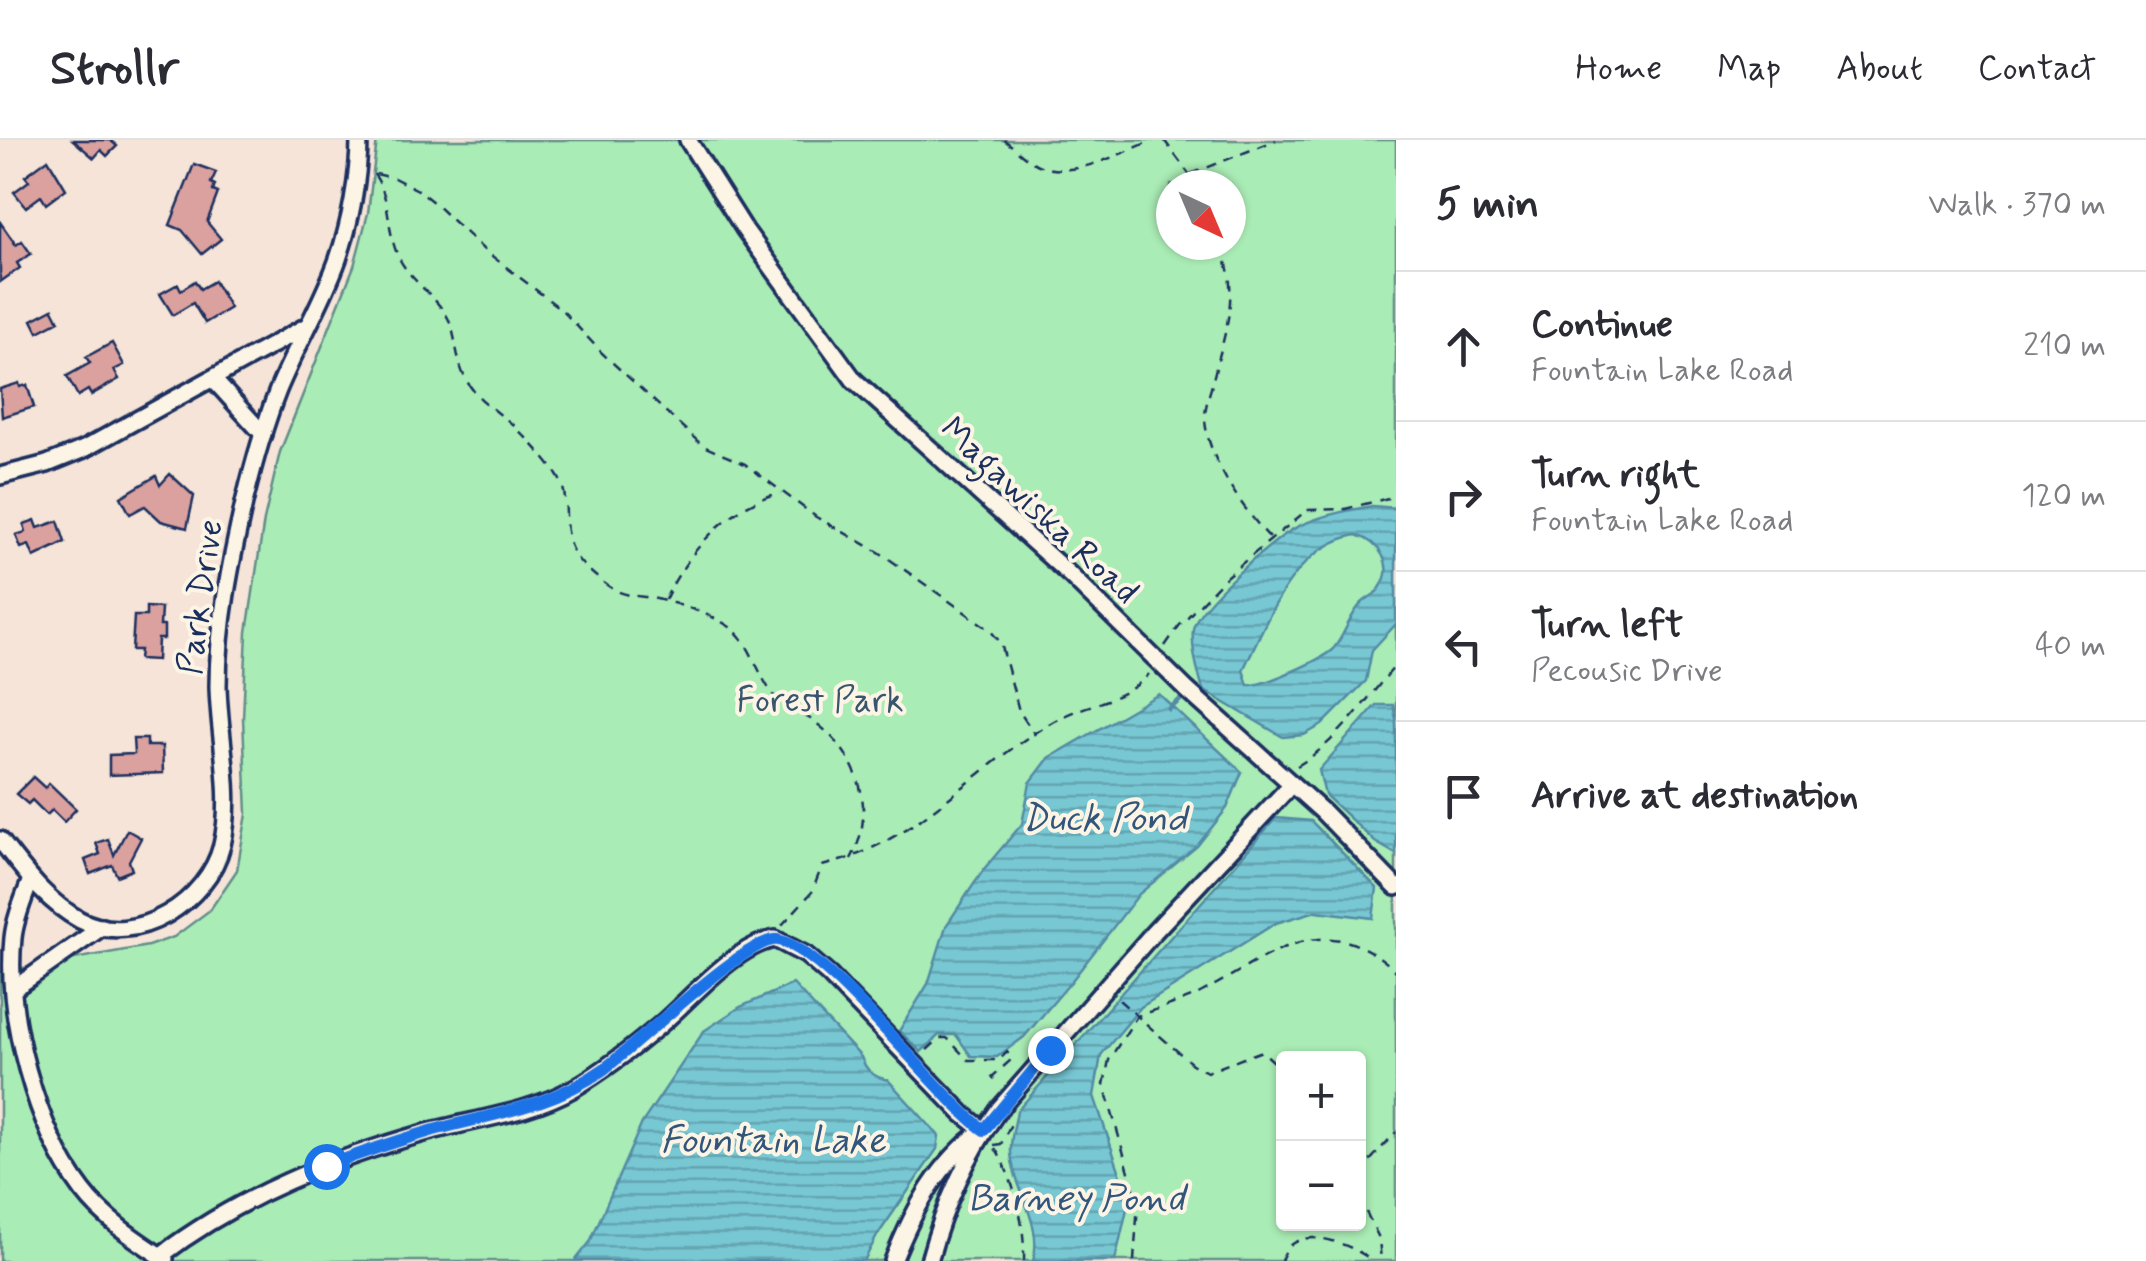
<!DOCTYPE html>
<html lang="en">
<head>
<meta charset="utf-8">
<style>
	:root { --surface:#fff; --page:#f2f2f3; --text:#2b2b33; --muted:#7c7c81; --line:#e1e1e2 }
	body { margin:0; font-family:Mynerve,sans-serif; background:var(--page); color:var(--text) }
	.controls { position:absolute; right:30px; bottom:30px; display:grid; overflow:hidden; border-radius:10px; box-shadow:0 2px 8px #0004 }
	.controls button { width:90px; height:90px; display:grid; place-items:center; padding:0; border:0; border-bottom:2px solid var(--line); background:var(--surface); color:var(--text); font:50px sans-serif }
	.compass { position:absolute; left:1156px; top:30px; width:90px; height:90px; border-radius:50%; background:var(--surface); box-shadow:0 2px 8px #0004; rotate:136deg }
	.stop { position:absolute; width:30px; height:30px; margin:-22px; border:8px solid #1a73e8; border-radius:50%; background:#fff }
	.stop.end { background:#1a73e8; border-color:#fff; box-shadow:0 2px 10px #0008 }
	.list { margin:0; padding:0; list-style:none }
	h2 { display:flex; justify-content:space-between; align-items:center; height:130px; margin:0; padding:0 40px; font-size:42px }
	h2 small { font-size:32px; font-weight:400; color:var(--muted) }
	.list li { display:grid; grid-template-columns:65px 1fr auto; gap:30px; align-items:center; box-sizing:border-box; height:150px; padding:0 40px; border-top:2px solid var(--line) }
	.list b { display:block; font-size:38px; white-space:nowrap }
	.list p { margin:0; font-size:32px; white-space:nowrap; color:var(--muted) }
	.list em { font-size:32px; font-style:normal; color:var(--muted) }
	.icon { flex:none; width:55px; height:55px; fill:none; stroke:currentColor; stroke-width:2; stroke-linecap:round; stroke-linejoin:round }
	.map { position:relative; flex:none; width:1396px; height:1121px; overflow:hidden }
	header { display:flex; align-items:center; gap:60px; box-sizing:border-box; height:140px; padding:0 50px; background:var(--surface); border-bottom:2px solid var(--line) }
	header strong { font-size:48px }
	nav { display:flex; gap:55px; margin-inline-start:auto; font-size:35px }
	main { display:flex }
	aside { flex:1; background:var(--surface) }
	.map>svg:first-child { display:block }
	.park { fill:#aaecb5; stroke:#628e8a; stroke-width:2.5; fill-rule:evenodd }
	.water { fill:url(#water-rules); stroke:#538ba5; stroke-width:2.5; fill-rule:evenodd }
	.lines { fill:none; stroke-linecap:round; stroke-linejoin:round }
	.stream { stroke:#538ba5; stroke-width:5 }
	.building { fill:#dba19f; stroke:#1b2f5e; stroke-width:2.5 }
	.street-casing { stroke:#1b2f5e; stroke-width:22 }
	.path { stroke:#1b2f5e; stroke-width:2.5; stroke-dasharray:10 8; stroke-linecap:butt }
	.street { stroke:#fcf5e5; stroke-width:15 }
	.route { stroke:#1a73e8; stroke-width:12 }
	.labels { text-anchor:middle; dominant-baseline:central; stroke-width:8; stroke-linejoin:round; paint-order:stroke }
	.street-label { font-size:35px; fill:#1b2f5e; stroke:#fcf5e5 }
	.park-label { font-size:35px; fill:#38556f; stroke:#fcf5e5 }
	.water-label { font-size:38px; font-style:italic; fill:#32557c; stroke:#fcf5e5 }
</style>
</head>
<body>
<header>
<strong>Strollr</strong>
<nav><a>Home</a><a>Map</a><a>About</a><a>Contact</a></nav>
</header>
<main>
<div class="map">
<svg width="1396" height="1121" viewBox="0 0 1396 1121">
	<defs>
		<pattern id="water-rules" width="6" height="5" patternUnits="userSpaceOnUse" patternTransform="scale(2.5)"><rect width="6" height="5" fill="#78c8d4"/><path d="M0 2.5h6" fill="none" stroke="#62a3af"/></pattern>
	</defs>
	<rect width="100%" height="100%" fill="#f5e4d7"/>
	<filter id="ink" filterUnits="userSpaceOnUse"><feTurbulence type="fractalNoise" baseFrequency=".01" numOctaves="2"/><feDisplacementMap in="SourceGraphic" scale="20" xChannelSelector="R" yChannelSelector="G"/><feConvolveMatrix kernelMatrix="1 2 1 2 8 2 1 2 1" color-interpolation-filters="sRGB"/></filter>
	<g filter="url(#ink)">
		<path class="park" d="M 377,0 L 1396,0 L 1396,1121 L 0,1121 L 0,832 L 148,806 L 174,797 L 210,770 L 237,730 L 247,674 L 243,578 L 247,492 L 264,380 L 280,312 L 354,126 L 368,73 ZM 1171,45 L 1231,45 L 1231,105 L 1171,105 ZM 1284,918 L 1358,918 L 1358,1084 L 1284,1084 Z"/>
		<g class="water">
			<path d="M 1372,366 L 1396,368 L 1396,484 L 1372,510 L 1366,541 L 1322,585 L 1304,595 L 1283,597 L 1203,550 C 1198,531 1191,509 1193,489 C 1196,466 1276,397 1297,387 C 1322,375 1346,371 1372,366 ZM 1356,395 C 1379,402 1396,425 1380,448 C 1376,455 1368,457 1362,463 C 1349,475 1345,496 1333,509 C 1321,520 1264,546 1248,545 L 1243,530 C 1269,478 1293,407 1356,395 Z"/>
			<polygon points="1159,554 1242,632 1227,668 1197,706 1139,754 1070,843 1024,897 997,917 971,916 956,895 939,895 921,912 899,891 928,844 946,786 984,729 1022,684 1030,643 1049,618"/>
			<polygon points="1376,565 1393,565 1396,579 1396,714 1375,702 1325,655 1319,630"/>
			<path d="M 1276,678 L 1311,681 L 1377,748 L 1373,778 L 1316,771 L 1276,783 L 1141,867 L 1101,915 L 1094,956 L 1129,1060 L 1115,1121 L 1033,1121 C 1044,1084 1013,1048 1011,1012 C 1010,999 1015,984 1017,971 Z"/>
			<path d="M 793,844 L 861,917 C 866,931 874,937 888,940 L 939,996 L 937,1009 L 877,1096 L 864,1121 L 575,1121 L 590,1102 L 642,983 L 704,891 L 740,867 Z"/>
		</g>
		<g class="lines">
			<polyline class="stream" points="1169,569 1180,560"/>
		</g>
		<g class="building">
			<polygon points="73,0 110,0 117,6 107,16 101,10 94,18"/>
			<polygon points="48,19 66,49 46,64 41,56 26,67 14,52 29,41 25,36"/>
			<polygon points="194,24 216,32 211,43 215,45 213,51 218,53 207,82 221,99 202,114 182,90 170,85"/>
			<polygon points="0,82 16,105 22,101 31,114 17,123 20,128 0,142"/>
			<polygon points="195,141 200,149 214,141 230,168 205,183 193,163 173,175 160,154 178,144 181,150"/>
			<polygon points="53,169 59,181 38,192 32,180"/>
			<polygon points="112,203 124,225 114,230 119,239 91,255 88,250 78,256 67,236 90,223 86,217"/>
			<polygon points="19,243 20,247 27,245 34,267 2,277 0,249"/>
			<polygon points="170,334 194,356 187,388 161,381 145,366 130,374 121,357 156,336 160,345"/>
			<polygon points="35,380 38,388 58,381 65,402 34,417 29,405 21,408 16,395 26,392 24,384"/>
			<polygon points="146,467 161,468 160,486 164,486 164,499 158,499 157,520 139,519 140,510 132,510 134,476 146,476"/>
			<polygon points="133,599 147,599 147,606 162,606 163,633 109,635 109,615 134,614"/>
			<polygon points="33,637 45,648 49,643 76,669 64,682 52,670 47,675 32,660 28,664 16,654"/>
			<polygon points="127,690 141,698 129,721 132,730 117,736 112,725 90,734 85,720 100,714 96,703 108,699 114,715"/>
		</g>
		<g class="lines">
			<g class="street-casing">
				<g id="street">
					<polyline points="688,0 745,90 854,240 1070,435 1187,550 1323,672 1396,747"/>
					<polyline points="213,239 263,294"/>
					<polyline points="0,336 47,324 84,309 307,186"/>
					<path d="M 0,700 C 24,730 45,761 80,780 C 136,809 208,761 222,705 C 234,655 219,598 218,546 C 218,483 231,421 245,359 C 254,322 264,286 278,250 C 296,206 322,164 338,119 C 350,84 359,37 359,0"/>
					<path d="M 31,739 C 24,758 15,778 13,798 C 5,875 36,989 83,1051 C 104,1079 136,1100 165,1119"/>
					<polyline points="15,848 102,787"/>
					<path d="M 160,1116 C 240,1055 332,1019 428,992 C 476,979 531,973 574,948 C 605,930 633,908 660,885 C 691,859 734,806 775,799 L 806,815 L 829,835 L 963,974 L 983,990 C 938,1023 914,1069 893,1121"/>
					<path d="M 929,1121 C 944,1066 966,1016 999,969 L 1154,792 L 1291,645"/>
				</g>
			</g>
			<g class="path">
				<path d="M 1004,0 C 1014,7 1026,19 1036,24 C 1070,42 1122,12 1154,0"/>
				<polyline points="1164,0 1197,45"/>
				<path d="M 374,34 C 393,61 385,92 400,120 C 412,142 436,156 448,178 C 458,199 455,223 468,243 C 479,261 497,271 512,284 C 527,298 546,318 557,335 C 576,363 553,397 585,427 C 593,434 605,445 615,450 C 626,456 640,456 652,458 C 676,463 709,473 730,487 C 751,502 757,534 774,556 C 783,568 800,572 812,580 C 858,612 878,669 851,719"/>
				<polyline points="376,34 394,38 418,50 434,63 484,110 562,170 602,213 703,306 745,324 816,377 879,412 989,489 1001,503 1019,571 1035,595"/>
				<polyline points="1191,34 1276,0"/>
				<path d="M 1220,105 C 1243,155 1222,199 1211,248 C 1208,258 1205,268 1205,278 C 1206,317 1244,371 1271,399"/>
				<path d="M 665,460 C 686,414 729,364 780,353"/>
				<polyline points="1165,506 1179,486 1227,436 1307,370 1345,369 1396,356"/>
				<path d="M 1297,626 C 1337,603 1366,559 1396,525"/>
				<path d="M 782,785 L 812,752 L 822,726 C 918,703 972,628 1054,581 C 1085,563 1124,562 1149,534"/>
				<polyline points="1119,860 1192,924 1207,932 1262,911 1284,931"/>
				<polyline points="927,910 940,898 947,898 968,920 999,920 1007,912 1012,919 992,937 999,944"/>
				<polyline points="994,1005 1001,1004 1012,982"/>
				<path d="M 995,1008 C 1015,1041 1025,1083 1024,1121"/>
				<polyline points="1358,1034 1396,992"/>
				<polyline points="1358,1056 1379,1098 1381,1121"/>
				<path d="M 1134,1121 L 1138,1063 L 1104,945 L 1109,920 L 1137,876 C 1159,868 1180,863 1202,852 C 1271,816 1324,764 1396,831"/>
				<path d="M 1281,1121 C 1294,1080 1349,1103 1373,1121"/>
			</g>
			<use href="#street" class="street"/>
		</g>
	</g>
	<g class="lines" filter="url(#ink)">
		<path class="route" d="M 326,1026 C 361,1013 397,1001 434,990 C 494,974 552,966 604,929 C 634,907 751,794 778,800 C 829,811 933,952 984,990 L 1050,910"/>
	</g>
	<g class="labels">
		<g class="street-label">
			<text transform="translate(1039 371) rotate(43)">Magawiska Road</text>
			<text transform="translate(201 457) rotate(-82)">Park Drive</text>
		</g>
		<g class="park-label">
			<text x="820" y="561">Forest Park</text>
		</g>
		<g class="water-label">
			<text x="1104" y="679">Duck Pond</text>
			<text x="773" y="1001">Fountain Lake</text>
			<text x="1076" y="1059">Barney Pond</text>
		</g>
	</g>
</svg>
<div class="controls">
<button>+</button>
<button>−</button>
</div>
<svg class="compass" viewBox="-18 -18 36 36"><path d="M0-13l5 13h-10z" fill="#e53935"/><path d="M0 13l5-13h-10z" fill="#7c7c81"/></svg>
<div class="stop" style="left:326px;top:1026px"></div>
<div class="stop end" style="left:1050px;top:910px"></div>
</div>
<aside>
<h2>5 min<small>Walk · 370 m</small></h2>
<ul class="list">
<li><svg class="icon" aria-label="ahead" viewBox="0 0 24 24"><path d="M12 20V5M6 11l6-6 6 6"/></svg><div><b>Continue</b><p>Fountain Lake Road</p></div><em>210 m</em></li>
<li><svg class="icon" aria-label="right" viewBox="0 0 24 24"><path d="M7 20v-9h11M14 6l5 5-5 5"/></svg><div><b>Turn right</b><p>Fountain Lake Road</p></div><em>120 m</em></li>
<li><svg class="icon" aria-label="left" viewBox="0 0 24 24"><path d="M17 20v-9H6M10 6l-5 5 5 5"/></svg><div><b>Turn left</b><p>Pecousic Drive</p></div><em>40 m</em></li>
<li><svg class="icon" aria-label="arrive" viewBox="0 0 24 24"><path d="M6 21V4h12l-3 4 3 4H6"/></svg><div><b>Arrive at destination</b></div></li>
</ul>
</aside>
</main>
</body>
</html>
